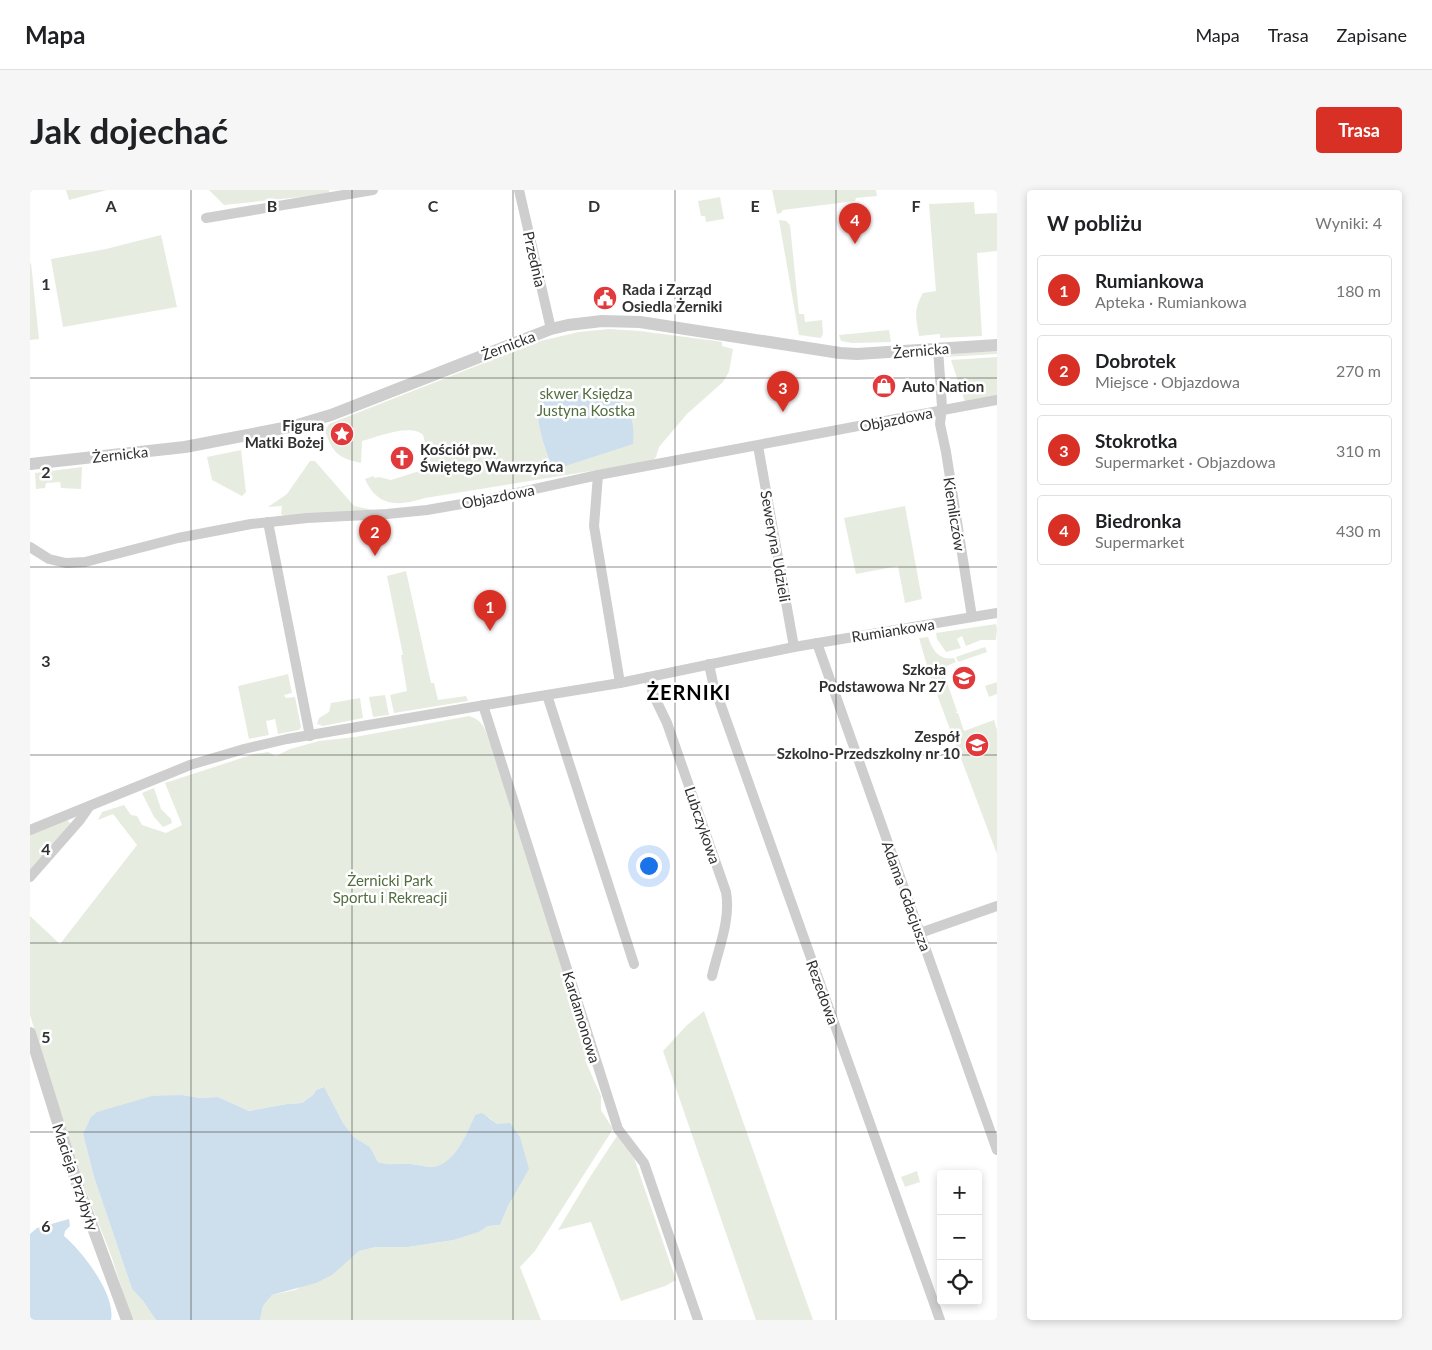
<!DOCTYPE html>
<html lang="pl">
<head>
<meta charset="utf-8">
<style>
	:root { --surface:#fff; --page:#f6f6f6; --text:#202124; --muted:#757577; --line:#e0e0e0; --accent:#d93025 }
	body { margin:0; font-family:Lato,sans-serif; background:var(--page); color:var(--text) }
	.controls { position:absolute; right:15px; bottom:15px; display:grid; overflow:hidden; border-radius:5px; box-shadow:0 2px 8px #0003 }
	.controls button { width:45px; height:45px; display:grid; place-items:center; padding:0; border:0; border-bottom:1px solid var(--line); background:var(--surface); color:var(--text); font:25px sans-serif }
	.you { position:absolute; left:618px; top:675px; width:18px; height:18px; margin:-12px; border:4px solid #fff; border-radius:50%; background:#1a73e8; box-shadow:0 0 0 8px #1a73e833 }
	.badge { display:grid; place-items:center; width:32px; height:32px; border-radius:50%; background:var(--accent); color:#fff; font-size:16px; font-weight:700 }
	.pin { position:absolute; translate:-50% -41px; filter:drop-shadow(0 1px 2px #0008) }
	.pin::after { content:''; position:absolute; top:26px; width:18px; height:15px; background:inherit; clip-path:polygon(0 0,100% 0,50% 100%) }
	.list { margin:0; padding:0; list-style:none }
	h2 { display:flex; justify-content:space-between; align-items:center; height:65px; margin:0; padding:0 20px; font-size:21px }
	h2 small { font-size:16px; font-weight:400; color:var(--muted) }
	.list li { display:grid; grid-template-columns:32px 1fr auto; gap:15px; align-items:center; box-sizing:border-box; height:70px; margin:0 10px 10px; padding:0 10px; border:1px solid var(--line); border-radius:5px }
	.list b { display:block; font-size:19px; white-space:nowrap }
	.list p { margin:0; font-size:16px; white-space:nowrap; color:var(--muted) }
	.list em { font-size:16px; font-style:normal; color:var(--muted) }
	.icon { flex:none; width:28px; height:28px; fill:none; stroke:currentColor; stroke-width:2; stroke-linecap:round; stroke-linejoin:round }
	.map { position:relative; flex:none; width:967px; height:1130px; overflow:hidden; border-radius:5px }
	header { display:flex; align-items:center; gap:30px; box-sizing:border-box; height:70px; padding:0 25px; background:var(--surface); border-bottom:1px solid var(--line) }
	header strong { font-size:24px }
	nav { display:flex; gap:28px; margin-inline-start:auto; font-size:18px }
	.intro { display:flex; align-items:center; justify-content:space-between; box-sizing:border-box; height:120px; padding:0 30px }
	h1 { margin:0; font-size:35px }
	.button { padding:12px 22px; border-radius:5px; background:var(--accent); color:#fff; font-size:18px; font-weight:700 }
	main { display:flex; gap:30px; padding:0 30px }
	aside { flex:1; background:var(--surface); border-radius:5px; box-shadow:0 2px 8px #0003 }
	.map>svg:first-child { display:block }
	.green { fill:#e6ede0 }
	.water { fill:#cddeec }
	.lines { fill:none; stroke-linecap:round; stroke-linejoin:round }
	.minor { stroke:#cecece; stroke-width:10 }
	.tertiary { stroke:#cecece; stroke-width:12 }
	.grid { fill:none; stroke:#313131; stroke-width:1; stroke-opacity:0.55 }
	.labels { text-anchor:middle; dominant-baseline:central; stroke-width:5; stroke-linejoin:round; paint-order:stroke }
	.street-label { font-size:15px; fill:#313131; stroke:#fff }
	.poi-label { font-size:15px; font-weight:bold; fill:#313131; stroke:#fff; text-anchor:start }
	.park-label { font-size:15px; fill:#526d3f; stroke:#fff }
	.district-label { font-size:20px; font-weight:bold; letter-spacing:1px; fill:#000; stroke:#fff }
	.grid-label { font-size:16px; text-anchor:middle; font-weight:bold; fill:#313131; stroke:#fff; stroke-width:5; stroke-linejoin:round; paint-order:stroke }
</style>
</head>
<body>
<header>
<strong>Mapa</strong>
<nav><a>Mapa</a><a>Trasa</a><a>Zapisane</a></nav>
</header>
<div class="intro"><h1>Jak dojechać</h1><a class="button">Trasa</a></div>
<main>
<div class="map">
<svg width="967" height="1130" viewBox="0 0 967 1130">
	<rect width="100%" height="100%" fill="#fff"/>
	<g class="green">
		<polygon points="36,0 77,0 39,10"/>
		<polygon points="179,0 299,0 299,4 194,15"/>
		<polygon points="742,0 846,0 847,6 826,8 825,11 753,20 751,23 747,24"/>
		<polygon points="690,7 694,29 676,32 675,26 671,26 668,11"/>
		<path d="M 944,12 L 945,24 L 967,23 L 967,61 L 947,63 L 952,146 L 910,148 L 910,144 L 889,146 C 886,126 883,121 893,103 L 906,101 L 899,14 Z"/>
		<polygon points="749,30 756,31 760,35 769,124 774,124 775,132 792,130 793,143 791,148 769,145"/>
		<polygon points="131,45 147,117 33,137 21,69 76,59"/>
		<polygon points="1,73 9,149 0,150 0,74"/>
		<path d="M 579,139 L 610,141 L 686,151 L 692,152 L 692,156 L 703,159 L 699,182 L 693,192 L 657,224 L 629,257 L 626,267 L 622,271 L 395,308 C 369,316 348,318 335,289 L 343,286 L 345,288 L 349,287 L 361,290 L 402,277 L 393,245 C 381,233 347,247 332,251 L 331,273 C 308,268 303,263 295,241 L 299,234 L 510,151 L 549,142 Z"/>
		<polygon points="859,140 861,152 822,153 811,151 809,145"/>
		<polygon points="967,159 967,164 914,167 917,164"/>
		<polygon points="967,167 967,206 935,212 921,170"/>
		<polygon points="211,260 216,302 212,306 182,290 177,267"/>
		<polygon points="280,271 285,271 324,316 343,320 254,326 251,324 252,316 238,317 257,304"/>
		<polygon points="52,277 51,299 31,298 30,292 16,293 15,298 6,299 5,283"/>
		<polygon points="875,316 892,409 875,413 868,376 826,384 814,328"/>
		<polygon points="376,381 401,493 404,493 408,510 436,506 438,511 364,523 360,505 377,501 371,465 373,465 357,386"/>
		<polygon points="966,434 967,439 966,450 951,450 936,456 932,446 927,449 931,458 916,462 907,449 906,443"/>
		<path d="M 898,447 C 902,459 909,471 924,468 L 926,472 L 912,478 L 927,521 L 926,523 L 928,523 L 934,541 L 964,530 L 967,540 L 967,664 L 900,486 L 889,448 Z"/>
		<polygon points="955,457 957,462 928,472 926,467"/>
		<polygon points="258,484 262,503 254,505 256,508 265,507 271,537 269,540 248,544 245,529 236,531 239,545 219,549 208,496"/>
		<polygon points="967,492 967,504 959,507 955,496"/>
		<polygon points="355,505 359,525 343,527 339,507"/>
		<polygon points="330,508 333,528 293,536 287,534 289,528 299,522 301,513"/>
		<path d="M 439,526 C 455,531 455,541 461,555 L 530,765 L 559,865 L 555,870 L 571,906 L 571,920 L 583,939 L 505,1061 L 490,1077 L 511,1130 L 230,1130 L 233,1116 L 242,1105 L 265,1100 L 315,1072 L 329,1061 L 346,1057 L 378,1057 L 424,1050 L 449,1042 L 458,1036 L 470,1035 L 479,1014 L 466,934 L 460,928 L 445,925 C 436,944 426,975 402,977 C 394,977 386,974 379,974 C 366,973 361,976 348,972 L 340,957 L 324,947 L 313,933 L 293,897 L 286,900 L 283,905 L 272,913 L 257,914 L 219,921 L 188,907 L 170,908 L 152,905 L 67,922 L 53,944 L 64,987 L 102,1099 L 113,1111 L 126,1130 L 102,1130 L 82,1068 L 39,957 L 0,825 L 0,726 L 30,754 L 107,655 L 83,624 L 68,630 L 72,622 L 94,615 L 101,625 L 107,626 L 112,635 L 136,643 L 152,635 L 135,593 L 224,564 L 238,562 L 246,566 L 260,559 L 289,551 L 325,547 Z"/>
		<polygon points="124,598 131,619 141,629 142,633 133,637 124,627 112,603"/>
		<polygon points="37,630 41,634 0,680 0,645"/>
		<polygon points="674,821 783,1130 726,1130 633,861 656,836"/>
		<polygon points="587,946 604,968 646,1090 635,1096 591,1111 561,1032 528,1040 560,987"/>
		<polygon points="887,981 890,992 875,997 871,987"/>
	</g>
	<g class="water">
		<path d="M 571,197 C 597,202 606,231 603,254 L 523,280 C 516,259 505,234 509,212 Z"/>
		<path d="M 294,897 L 313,933 L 324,947 L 340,957 L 348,972 C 361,976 366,973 379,974 C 386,974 394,977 402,977 C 426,974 436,944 445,925 L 452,923 L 467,934 L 480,933 L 490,947 L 499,979 L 479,1014 L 470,1035 L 458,1036 L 449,1042 L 424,1050 L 378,1057 L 346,1057 L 329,1061 L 302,1085 L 286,1093 L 242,1105 L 233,1116 L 230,1130 L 126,1130 L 113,1111 L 102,1099 L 64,987 L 53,944 L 61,927 L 67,922 L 122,906 L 152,905 L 170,908 L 188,907 L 219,921 L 257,914 L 272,913 L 283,905 L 286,900 Z"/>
		<path d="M 39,1029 L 40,1036 L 35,1041 L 34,1046 C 53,1062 86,1105 81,1130 L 0,1130 L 0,1044 L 7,1038 Z"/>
	</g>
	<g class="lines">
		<g class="minor">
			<polyline points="489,0 521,139"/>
			<polyline points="176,28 343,0"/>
			<polyline points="908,158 912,217 910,234 916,262 942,427"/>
			<polyline points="728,256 764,457"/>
			<polyline points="568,285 564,336 590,493"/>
			<polyline points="238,332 280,546"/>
			<polyline points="0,357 19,369 36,373 55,372 148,348 221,334 277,328 357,324 397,320 455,310 568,285 967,210"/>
			<polyline points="787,453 967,960"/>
			<polyline points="679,474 683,493 910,1130"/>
			<path d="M 618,487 L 624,506 L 637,533 L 696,702 C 701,730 688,760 682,786"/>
			<polyline points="517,505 604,774"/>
			<polyline points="453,515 588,939 614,973 668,1130"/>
			<polyline points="0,640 160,575 214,559 257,549 443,517 590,493 764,457 967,423"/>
			<polyline points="0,687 50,630 59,617"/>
			<polyline points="890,743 967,716"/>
		</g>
		<g class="tertiary">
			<polyline points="0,274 155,257 264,236 301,225 521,139 538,135 572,131 610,132 810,163 827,164 967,155"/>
			<polyline points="0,843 49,1000 97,1130"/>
		</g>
	</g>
	<path class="grid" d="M 161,0 L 161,1130M 322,0 L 322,1130M 483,0 L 483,1130M 645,0 L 645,1130M 806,0 L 806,1130M 0,188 L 967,188M 0,377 L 967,377M 0,565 L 967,565M 0,753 L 967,753M 0,942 L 967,942"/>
	<defs>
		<g id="civic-disc" transform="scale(1.25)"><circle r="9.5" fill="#e2393d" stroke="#fff"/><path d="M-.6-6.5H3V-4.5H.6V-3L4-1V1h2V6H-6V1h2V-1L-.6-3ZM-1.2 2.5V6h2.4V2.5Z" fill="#fff"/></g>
		<g id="shop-disc" transform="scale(1.25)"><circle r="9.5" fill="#e2393d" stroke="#fff"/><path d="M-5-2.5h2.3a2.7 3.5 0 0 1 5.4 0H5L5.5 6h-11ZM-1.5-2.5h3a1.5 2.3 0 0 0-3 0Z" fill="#fff"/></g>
		<g id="sight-disc" transform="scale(1.25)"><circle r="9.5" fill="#e2393d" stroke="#fff"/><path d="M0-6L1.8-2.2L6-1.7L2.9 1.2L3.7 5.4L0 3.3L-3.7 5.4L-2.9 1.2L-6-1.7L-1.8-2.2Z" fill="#fff"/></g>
		<g id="church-disc" transform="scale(1.25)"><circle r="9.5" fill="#e2393d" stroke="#fff"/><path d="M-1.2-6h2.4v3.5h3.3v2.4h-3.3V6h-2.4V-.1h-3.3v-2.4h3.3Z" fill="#fff"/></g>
		<g id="school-disc" transform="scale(1.25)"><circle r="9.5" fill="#e2393d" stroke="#fff"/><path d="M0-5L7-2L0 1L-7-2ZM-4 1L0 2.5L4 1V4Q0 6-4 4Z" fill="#fff"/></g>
	</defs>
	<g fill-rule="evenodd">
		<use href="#civic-disc" x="575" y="108"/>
		<use href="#shop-disc" x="854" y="196"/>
		<use href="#sight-disc" x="312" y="244"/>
		<use href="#church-disc" x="372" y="268"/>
		<use href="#school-disc" x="934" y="488"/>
		<use href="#school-disc" x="947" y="555"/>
	</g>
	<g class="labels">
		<g class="street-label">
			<text transform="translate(505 69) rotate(77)">Przednia</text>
			<text transform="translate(478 155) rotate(-21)">Żernicka</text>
			<text transform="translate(891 160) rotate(-5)">Żernicka</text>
			<text transform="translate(866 229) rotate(-11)">Objazdowa</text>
			<text transform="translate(90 264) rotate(-6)">Żernicka</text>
			<text transform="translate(468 306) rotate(-11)">Objazdowa</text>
			<text transform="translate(925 324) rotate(81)">Kiemliczów</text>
			<text transform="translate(746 356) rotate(80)">Seweryna Udzieli</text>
			<text transform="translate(863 440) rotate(-9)">Rumiankowa</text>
			<text transform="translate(673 635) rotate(71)">Lubczykowa</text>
			<text transform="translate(877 706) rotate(70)">Adama Gdacjusza</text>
			<text transform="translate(793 802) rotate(70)">Rezedowa</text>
			<text transform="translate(552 827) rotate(73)">Kardamonowa</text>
			<text transform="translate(46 987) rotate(71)">Macieja Przybyły</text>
		</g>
		<g class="poi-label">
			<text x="592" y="99">Rada i Zarząd<tspan x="592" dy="17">Osiedla Żerniki</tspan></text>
			<text x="872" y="196">Auto Nation</text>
			<text x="294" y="235" text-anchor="end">Figura<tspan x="294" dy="17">Matki Bożej</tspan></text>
			<text x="390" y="259">Kościół pw.<tspan x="390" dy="17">Świętego Wawrzyńca</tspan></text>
			<text x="916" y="479" text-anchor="end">Szkoła<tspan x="916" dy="17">Podstawowa Nr 27</tspan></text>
			<text x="930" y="546" text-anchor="end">Zespół<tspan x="930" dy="17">Szkolno-Przedszkolny nr 10</tspan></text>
		</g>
		<g class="park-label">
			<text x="556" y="203">skwer Księdza<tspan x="556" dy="17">Justyna Kostka</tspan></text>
			<text x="360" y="690">Żernicki Park<tspan x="360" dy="17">Sportu i Rekreacji</tspan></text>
		</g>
		<g class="district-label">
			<text x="659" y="502">ŻERNIKI</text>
		</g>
	</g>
	<g class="grid-label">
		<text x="81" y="22">A</text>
		<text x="242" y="22">B</text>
		<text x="403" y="22">C</text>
		<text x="564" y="22">D</text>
		<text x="725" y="22">E</text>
		<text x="886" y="22">F</text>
		<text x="16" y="100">1</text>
		<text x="16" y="288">2</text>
		<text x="16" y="477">3</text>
		<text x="16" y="665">4</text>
		<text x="16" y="853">5</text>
		<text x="16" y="1042">6</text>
	</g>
</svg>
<div class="controls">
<button>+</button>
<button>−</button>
<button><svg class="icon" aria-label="locate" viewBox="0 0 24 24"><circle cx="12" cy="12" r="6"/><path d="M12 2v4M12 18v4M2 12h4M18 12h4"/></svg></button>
</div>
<div class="you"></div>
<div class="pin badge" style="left:460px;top:441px">1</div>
<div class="pin badge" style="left:345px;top:366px">2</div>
<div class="pin badge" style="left:753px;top:222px">3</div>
<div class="pin badge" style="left:825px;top:54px">4</div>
</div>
<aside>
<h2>W pobliżu<small>Wyniki: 4</small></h2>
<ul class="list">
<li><span class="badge">1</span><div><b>Rumiankowa</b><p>Apteka · Rumiankowa</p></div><em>180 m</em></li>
<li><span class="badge">2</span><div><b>Dobrotek</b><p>Miejsce · Objazdowa</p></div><em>270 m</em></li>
<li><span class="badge">3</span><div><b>Stokrotka</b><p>Supermarket · Objazdowa</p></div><em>310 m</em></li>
<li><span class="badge">4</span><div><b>Biedronka</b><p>Supermarket</p></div><em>430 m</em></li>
</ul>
</aside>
</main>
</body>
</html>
